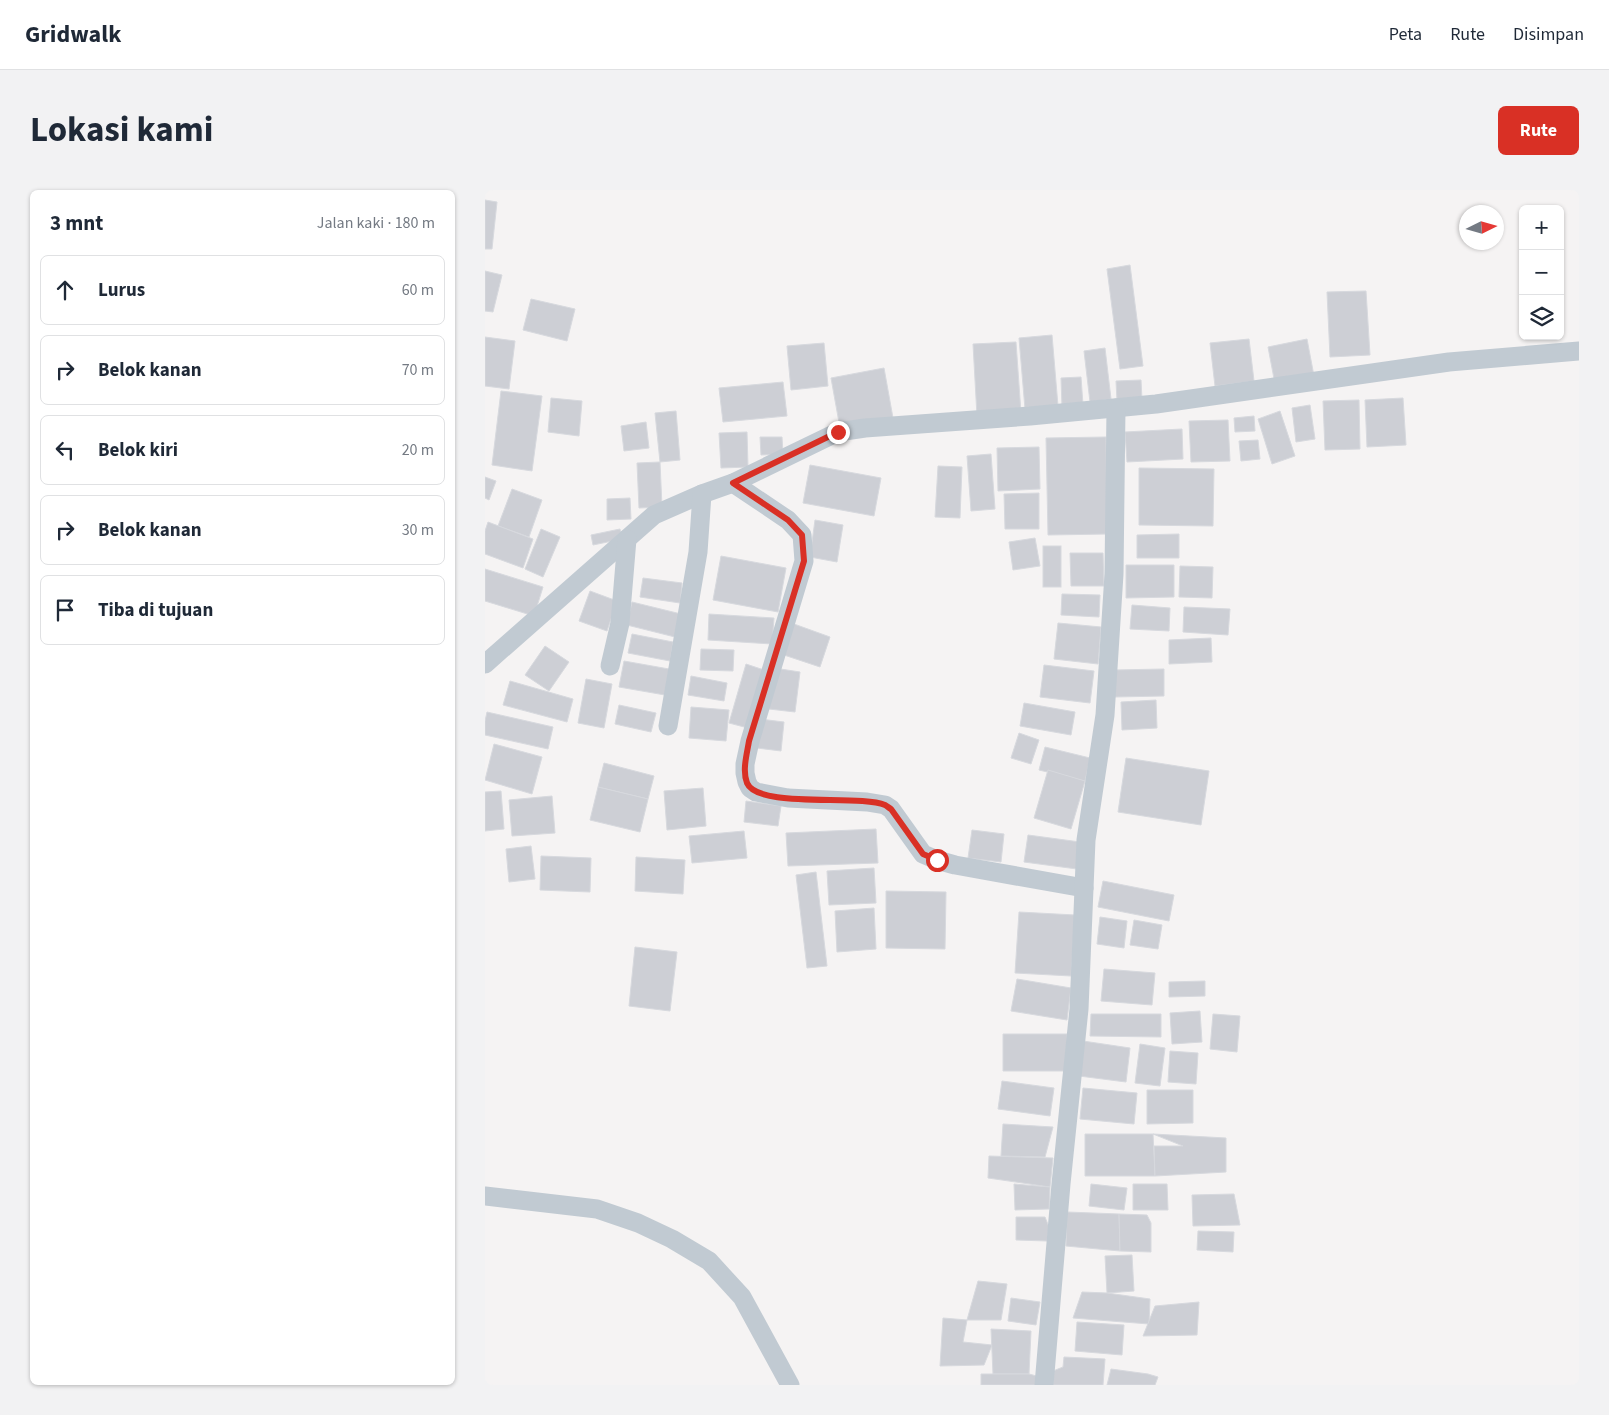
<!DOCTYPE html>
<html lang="id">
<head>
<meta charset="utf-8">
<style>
	:root { --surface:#fff; --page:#f2f2f3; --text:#1f2937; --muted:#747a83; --line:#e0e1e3; --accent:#d93025 }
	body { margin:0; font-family:"Source Sans 3",sans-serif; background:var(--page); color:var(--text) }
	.controls { position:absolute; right:15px; top:15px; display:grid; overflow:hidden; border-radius:8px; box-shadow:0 1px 4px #0004 }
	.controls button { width:45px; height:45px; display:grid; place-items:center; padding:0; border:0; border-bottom:1px solid var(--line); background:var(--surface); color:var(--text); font:25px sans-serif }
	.compass { position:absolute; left:974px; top:15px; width:45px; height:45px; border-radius:50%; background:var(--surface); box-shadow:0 1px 4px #0004; rotate:85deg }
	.stop { position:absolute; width:15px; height:15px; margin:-11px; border:4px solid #d93025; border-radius:50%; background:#fff }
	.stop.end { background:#d93025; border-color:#fff; box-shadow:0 1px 5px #0008 }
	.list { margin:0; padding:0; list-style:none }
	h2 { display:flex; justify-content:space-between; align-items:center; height:65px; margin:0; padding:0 20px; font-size:21px }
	h2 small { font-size:16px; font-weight:400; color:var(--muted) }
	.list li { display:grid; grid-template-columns:32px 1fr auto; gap:15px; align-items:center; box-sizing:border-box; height:70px; margin:0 10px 10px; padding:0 10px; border:1px solid var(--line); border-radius:8px }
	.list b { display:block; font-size:19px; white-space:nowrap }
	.list em { font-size:16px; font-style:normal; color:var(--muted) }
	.icon { flex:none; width:28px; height:28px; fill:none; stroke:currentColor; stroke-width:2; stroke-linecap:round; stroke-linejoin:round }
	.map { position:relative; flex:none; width:1094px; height:1195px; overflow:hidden; border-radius:8px }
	header { display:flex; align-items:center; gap:30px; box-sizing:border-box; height:70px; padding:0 25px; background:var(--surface); border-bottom:1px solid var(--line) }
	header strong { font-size:24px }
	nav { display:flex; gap:28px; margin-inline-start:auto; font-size:18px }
	.intro { display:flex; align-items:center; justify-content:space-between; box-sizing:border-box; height:120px; padding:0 30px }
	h1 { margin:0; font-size:35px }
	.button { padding:12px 22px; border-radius:8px; background:var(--accent); color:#fff; font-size:18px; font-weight:700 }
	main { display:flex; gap:30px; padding:0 30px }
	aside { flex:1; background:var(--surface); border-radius:8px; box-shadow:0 1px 4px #0004 }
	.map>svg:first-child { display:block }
	.building { fill:#cdcfd5; stroke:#d7d9de }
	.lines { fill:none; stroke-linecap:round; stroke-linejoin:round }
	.minor { stroke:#c1cad2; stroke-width:19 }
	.route { stroke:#d93025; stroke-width:6 }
</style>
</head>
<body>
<header>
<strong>Gridwalk</strong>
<nav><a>Peta</a><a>Rute</a><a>Disimpan</a></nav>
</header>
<div class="intro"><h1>Lokasi kami</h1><a class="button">Rute</a></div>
<main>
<aside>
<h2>3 mnt<small>Jalan kaki · 180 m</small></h2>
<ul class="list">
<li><svg class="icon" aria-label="ahead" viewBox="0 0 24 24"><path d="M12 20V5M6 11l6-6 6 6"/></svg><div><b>Lurus</b></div><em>60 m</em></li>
<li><svg class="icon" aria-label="right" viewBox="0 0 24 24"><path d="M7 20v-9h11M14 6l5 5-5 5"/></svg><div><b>Belok kanan</b></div><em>70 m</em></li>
<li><svg class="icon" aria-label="left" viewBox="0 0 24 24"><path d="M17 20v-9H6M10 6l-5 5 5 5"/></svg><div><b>Belok kiri</b></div><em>20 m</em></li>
<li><svg class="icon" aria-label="right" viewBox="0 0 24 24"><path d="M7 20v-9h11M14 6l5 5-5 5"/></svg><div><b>Belok kanan</b></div><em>30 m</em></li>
<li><svg class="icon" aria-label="arrive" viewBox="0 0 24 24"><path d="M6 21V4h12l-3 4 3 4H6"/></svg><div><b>Tiba di tujuan</b></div></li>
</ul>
</aside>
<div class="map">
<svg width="1094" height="1195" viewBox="0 0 1094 1195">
	<rect width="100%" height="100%" fill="#f5f3f3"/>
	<g class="building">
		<polygon points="0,10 12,12 7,59 0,59"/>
		<polygon points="645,75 658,176 635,179 622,79"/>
		<polygon points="0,81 17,85 8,122 0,121"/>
		<polygon points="881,101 885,165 845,167 842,102"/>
		<polygon points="46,109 90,119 82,151 38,140"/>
		<polygon points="567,145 573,216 540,219 534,148"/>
		<polygon points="0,147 30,151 24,199 0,196"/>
		<polygon points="764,149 769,191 730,196 725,153"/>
		<polygon points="822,149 829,186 790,194 783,157"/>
		<polygon points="531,152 536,223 492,226 488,154"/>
		<polygon points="339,153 343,196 306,200 302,156"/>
		<polygon points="620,158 626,209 605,212 599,161"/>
		<polygon points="399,178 408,228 355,238 346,188"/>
		<polygon points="596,187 598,215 577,217 576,188"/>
		<polygon points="656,190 657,210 632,211 631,191"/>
		<polygon points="298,192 302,226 238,232 234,198"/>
		<polygon points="16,201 57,206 47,281 7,275"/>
		<polygon points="66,208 97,211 94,246 63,242"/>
		<polygon points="918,208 921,255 882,257 880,210"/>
		<polygon points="874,210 875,259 840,260 838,211"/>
		<polygon points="825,215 830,249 811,252 807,218"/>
		<polygon points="191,221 195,270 175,272 170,223"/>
		<polygon points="795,221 810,266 787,274 773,229"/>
		<polygon points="769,226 770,241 750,242 749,228"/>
		<polygon points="743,230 745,271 706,272 704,231"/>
		<polygon points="161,232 164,258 139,261 136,236"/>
		<polygon points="697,239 698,269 642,272 640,242"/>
		<polygon points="262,242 263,277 236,278 234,243"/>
		<polygon points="275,247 297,247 298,264 276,265"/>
		<polygon points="621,247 622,344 563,345 561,248"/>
		<polygon points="773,250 775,269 756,271 754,251"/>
		<polygon points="554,257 555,299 513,301 512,258"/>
		<polygon points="506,264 510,319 486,321 482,266"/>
		<polygon points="175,272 177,317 154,318 152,273"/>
		<polygon points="325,275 396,288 389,326 318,313"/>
		<polygon points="453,276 477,277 475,328 450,327"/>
		<polygon points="654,278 729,279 728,336 654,335"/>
		<polygon points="0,287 11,291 4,310 0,308"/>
		<polygon points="27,299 57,310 44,347 13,336"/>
		<polygon points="554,303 554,339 520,339 519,304"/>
		<polygon points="145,308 146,329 122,330 122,309"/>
		<polygon points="330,330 358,335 352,372 325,367"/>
		<polygon points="3,332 48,349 38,378 0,364 0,341"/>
		<polygon points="56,339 75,347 58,387 40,379"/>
		<polygon points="135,339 137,349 108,355 106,345"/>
		<polygon points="694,344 694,368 652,368 652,345"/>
		<polygon points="550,348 555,376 528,380 524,352"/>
		<rect x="558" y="356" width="18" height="41"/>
		<polygon points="585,363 618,363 619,396 586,396"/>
		<polygon points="236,366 301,378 293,422 228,410"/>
		<polygon points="641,375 689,375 689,407 641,408"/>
		<polygon points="695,376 728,377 727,408 694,407"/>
		<polygon points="0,379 58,397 49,426 0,411"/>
		<polygon points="158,388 197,393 195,413 155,407"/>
		<polygon points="105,401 132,411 122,441 94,431"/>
		<polygon points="577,404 615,405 614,427 576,425"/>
		<polygon points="147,412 196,424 190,447 142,435"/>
		<polygon points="647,415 685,418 684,441 645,439"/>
		<polygon points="699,417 745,419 743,445 698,442"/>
		<polygon points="224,424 289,428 287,454 223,450"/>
		<polygon points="573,433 616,437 613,474 569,469"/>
		<polygon points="309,434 345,447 335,477 299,465"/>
		<polygon points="147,444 188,452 185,471 143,463"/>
		<polygon points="726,448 727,472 684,474 684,450"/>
		<polygon points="60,456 84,472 64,501 40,485"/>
		<polygon points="216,459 249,460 248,481 215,480"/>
		<polygon points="139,471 184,479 180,505 134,497"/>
		<polygon points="261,474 279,480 263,538 244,533"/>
		<polygon points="559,475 609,481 605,513 555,507"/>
		<polygon points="289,478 315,482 310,522 284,519"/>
		<polygon points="679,479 679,506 629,507 629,480"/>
		<polygon points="206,486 242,493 239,511 203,505"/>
		<polygon points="101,489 127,494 119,538 93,533"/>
		<polygon points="25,491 88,509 82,532 18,515"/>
		<polygon points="671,510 672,538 637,540 636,512"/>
		<polygon points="539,513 590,522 586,545 535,536"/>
		<polygon points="134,515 171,523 166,542 130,534"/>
		<polygon points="206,517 244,520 241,551 204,548"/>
		<polygon points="2,522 68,537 63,559 0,545 0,531"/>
		<polygon points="275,529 299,532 296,561 272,558"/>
		<polygon points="534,543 554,550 546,574 526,568"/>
		<polygon points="9,554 57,567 47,604 0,590"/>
		<polygon points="560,557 605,568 600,591 554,580"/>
		<polygon points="641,568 724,581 716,635 633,622"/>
		<polygon points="119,573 169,586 163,609 113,597"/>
		<polygon points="563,580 600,591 586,639 549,628"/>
		<polygon points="113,597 163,609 155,642 105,630"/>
		<polygon points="218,598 221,636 182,640 179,601"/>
		<polygon points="16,601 19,639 0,641 0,602"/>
		<polygon points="67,606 70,643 27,646 24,610"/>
		<polygon points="261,611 296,616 293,636 259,632"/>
		<polygon points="391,639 393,673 303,676 301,643"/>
		<polygon points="487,640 519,644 516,672 483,668"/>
		<polygon points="259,641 262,668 207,673 204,646"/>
		<polygon points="543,645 595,652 592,679 539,672"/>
		<polygon points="46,656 50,689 24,692 21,659"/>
		<polygon points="56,666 106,668 105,702 55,700"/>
		<polygon points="151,667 200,670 198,704 150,701"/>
		<polygon points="389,678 391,713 344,715 342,681"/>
		<polygon points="331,682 342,776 322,778 311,685"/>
		<polygon points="618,691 689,705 684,731 613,717"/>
		<polygon points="401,701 461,702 460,759 401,758"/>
		<polygon points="389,718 391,759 352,762 350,721"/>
		<polygon points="534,722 590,725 586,786 530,783"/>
		<polygon points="615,727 642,731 639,758 612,754"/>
		<polygon points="649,730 677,735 673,759 645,755"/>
		<polygon points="150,757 192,762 185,821 144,816"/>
		<polygon points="619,779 670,783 667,815 616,811"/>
		<polygon points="532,789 586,798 582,830 526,821"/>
		<polygon points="720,791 720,806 684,807 684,792"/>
		<polygon points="715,821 717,852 687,854 685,823"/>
		<polygon points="606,824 676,824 676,847 605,846"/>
		<polygon points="728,824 755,826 752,862 725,859"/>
		<polygon points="518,844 582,844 583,881 518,881"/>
		<polygon points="598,851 645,858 641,892 594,886"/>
		<polygon points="655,854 680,858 675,896 650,893"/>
		<polygon points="685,861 713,863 711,894 683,892"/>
		<polygon points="517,891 569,898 565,926 513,919"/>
		<polygon points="598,898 652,903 649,934 595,929"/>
		<polygon points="662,900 708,900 708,933 662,934"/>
		<polygon points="518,934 568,937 560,967 516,966"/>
		<polygon points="600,944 668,944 670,986 600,986"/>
		<polygon points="668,944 741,948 741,982 670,986 669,956 698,956"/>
		<polygon points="504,966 568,968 565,997 503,988"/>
		<polygon points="529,994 565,997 564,1019 530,1020"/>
		<polygon points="606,994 642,998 639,1020 604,1016"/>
		<polygon points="648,994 682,994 683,1020 648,1020"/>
		<polygon points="749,1004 755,1035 708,1036 707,1005"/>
		<polygon points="582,1022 634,1024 635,1061 581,1056"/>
		<polygon points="634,1024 662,1025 666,1033 666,1062 635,1061"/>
		<polygon points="531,1027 560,1027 564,1037 562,1051 531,1050"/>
		<polygon points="713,1041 749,1042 748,1062 712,1060"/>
		<polygon points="647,1065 649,1101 622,1103 620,1066"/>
		<polygon points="493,1091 522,1094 516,1130 482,1130"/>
		<polygon points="597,1102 622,1103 665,1109 664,1134 588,1128"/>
		<polygon points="526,1108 555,1112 551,1135 523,1131"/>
		<polygon points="714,1112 712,1145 658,1146 670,1116"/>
		<polygon points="458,1128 482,1130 478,1152 507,1155 499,1175 455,1176"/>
		<polygon points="592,1132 639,1135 637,1165 590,1161"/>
		<polygon points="506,1139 546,1141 544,1184 508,1184"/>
		<polygon points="579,1167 620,1169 618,1195 568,1195 568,1181 578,1177"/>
		<polygon points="626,1179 663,1184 673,1187 670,1195 622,1195"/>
		<polygon points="496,1184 544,1184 559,1188 559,1195 496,1195"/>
	</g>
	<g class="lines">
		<g class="minor">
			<polyline points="248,293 303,330 317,345 319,371 265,551 260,574 260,583 262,592 265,598 271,602 303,608 382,612 400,615 406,619 438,664 452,670 470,675 599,698"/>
			<polyline points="0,474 169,325 217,304 248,293 353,242 380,238 545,226 671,214 964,172 1094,161"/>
			<polyline points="125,476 135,433 142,349"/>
			<polyline points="183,536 213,362 217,304"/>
			<polyline points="0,1006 112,1019 153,1033 187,1049 224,1071 257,1107 305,1195"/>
			<polyline points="559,1195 576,994 594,819 601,650 620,525 629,384 631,218"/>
		</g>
	</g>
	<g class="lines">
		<path class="route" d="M 353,242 L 248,293 L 303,330 L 317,345 L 319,371 L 264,551 C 262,564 257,580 262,593 C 273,619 374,604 400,615 C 402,616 404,618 406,619 L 438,664 L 452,670"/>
	</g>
</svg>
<div class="controls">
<button>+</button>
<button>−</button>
<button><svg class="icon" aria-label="layers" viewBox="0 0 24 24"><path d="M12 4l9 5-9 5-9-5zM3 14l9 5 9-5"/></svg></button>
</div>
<svg class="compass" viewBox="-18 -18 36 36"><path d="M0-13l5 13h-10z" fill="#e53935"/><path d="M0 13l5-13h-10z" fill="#747a83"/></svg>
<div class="stop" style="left:452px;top:670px"></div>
<div class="stop end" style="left:353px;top:242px"></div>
</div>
</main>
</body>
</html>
